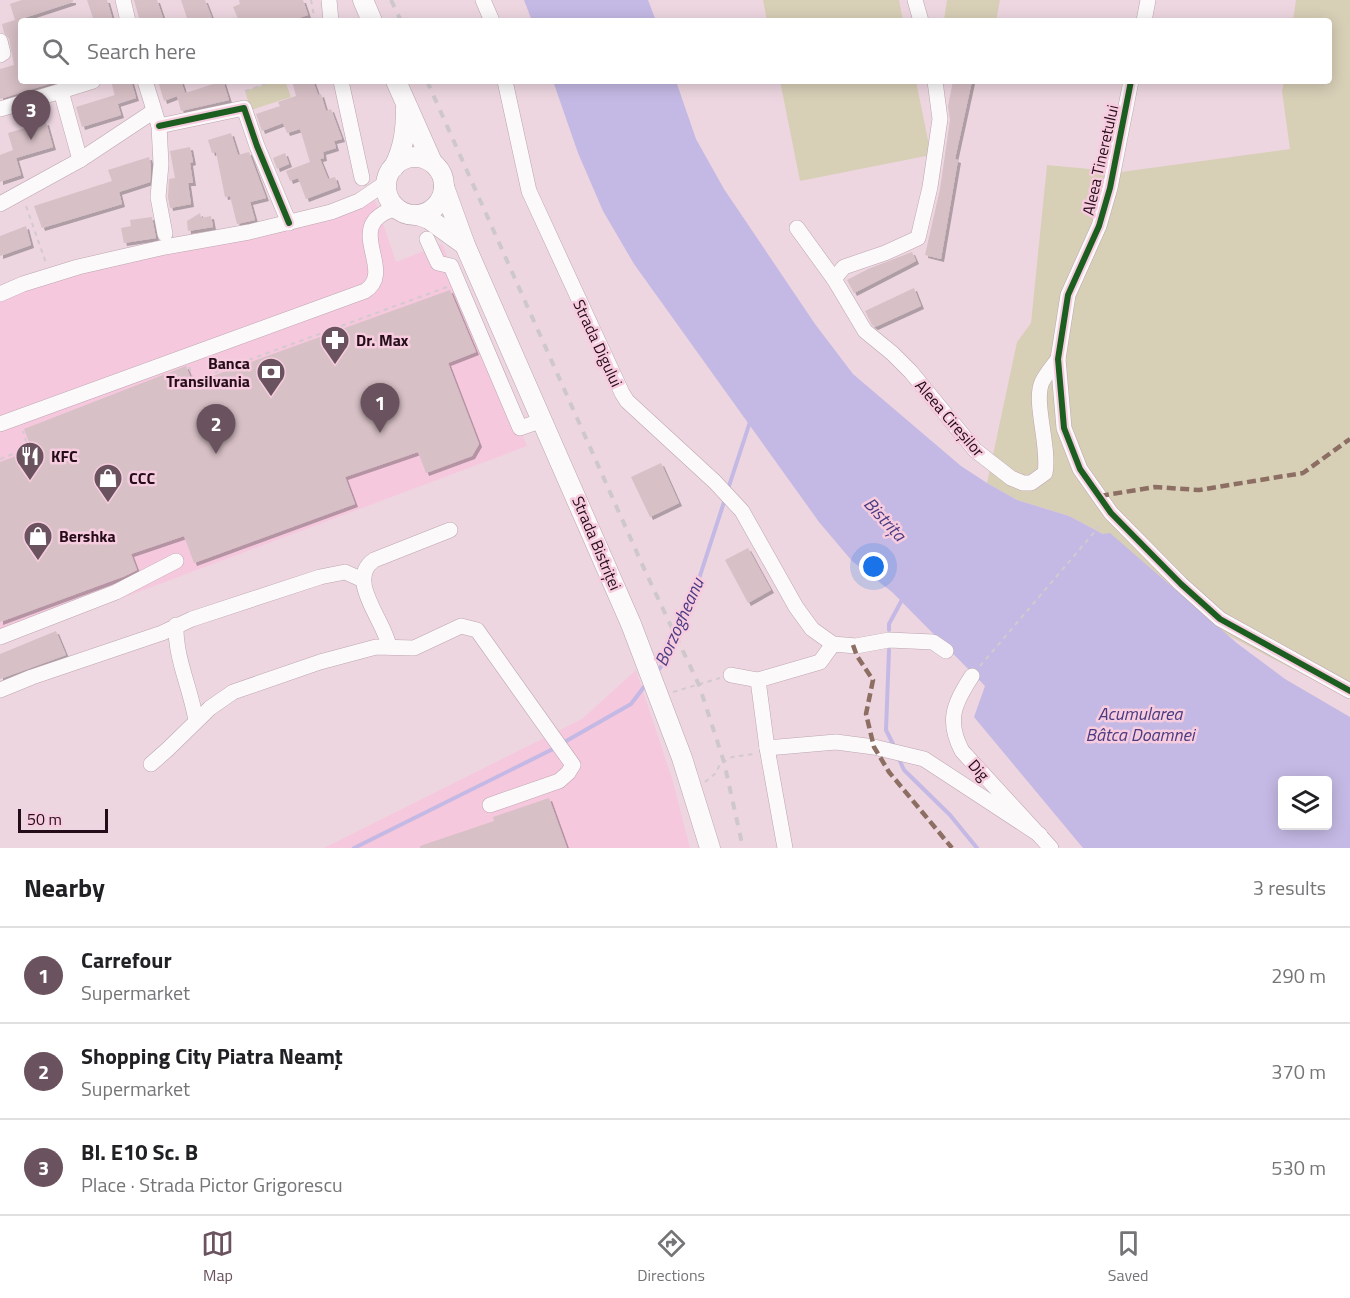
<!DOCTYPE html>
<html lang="en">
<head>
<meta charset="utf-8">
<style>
	:root { --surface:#fff; --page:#f2f2f2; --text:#202124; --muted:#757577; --line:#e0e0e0; --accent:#6a535e }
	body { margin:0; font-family:"Titillium Web",sans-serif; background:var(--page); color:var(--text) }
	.controls { position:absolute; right:18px; bottom:18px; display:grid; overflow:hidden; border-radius:6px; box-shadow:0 3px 15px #0003 }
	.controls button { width:54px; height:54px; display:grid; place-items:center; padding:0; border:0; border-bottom:2px solid var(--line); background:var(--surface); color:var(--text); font:30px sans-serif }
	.scale { position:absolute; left:18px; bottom:15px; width:90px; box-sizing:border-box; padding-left:6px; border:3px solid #240c18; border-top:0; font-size:16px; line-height:21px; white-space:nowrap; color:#240c18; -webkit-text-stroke:4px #f7ccdf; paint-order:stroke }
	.you { position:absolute; left:874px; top:567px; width:21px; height:21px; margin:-15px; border:4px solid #fff; border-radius:50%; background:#1a73e8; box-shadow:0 0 0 9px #1a73e833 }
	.badge { display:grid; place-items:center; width:39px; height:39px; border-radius:50%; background:var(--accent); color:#fff; font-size:20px; font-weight:700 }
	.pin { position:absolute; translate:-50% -50px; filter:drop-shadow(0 2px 3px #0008) }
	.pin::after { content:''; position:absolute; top:32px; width:21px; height:18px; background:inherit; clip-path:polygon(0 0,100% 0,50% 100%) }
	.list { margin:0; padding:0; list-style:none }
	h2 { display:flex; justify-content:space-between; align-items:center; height:78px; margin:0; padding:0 24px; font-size:26px }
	h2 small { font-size:20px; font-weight:400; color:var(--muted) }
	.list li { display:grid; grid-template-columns:39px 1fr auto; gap:18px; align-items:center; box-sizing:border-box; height:96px; padding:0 24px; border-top:2px solid var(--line) }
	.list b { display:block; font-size:22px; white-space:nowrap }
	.list p { margin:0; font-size:20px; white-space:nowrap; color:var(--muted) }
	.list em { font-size:20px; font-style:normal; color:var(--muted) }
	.icon { flex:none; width:33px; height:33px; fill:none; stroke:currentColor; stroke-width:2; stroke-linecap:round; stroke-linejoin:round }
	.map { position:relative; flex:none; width:1350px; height:848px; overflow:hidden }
	.search { position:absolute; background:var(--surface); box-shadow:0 3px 15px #0003; left:18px; right:18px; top:18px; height:66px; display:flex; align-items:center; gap:15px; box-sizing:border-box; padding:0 21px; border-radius:6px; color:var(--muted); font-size:22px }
	.sheet { height:366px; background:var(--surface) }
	nav { display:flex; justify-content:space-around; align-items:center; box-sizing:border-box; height:84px; border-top:2px solid var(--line); background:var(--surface); font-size:16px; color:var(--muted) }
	nav a { display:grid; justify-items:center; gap:3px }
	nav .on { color:var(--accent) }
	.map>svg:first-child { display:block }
	.built { fill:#f5c8dd }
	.green { fill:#d8cfb7 }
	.water { fill:#c4b9e4; fill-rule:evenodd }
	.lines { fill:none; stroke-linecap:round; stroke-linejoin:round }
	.stream { stroke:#c4b9e4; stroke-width:4 }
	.building { fill:#d7c0c6; filter:url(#shadow) }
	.minor-casing { stroke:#bca5b0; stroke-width:16 }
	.major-casing { stroke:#bca5b0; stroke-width:21 }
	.path { stroke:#d2cacd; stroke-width:2; stroke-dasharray:4.5 4.5; stroke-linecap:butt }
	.minor { stroke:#fcf9fa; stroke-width:15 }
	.major { stroke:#fcf9fa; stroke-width:20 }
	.rail { stroke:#cec8cb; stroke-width:4; stroke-dasharray:8 8; stroke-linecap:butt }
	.quiet { stroke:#8d6e63; stroke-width:4.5; stroke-dasharray:9 4.5; stroke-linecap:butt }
	.cycleway-casing { stroke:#f7ccdf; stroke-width:10 }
	.cycleway { stroke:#1b5e20; stroke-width:6 }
	.labels { text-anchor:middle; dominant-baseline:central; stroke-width:5; stroke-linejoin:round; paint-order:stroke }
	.street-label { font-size:16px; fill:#240c18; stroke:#f7ccdf }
	.poi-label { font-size:16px; font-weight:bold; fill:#240c18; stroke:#f7ccdf; text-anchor:start }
	.water-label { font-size:18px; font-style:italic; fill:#4a3c82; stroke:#f7ccdf }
</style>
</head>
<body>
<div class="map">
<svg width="1350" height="848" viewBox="0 0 1350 848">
	<defs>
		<filter id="shadow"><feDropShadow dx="3" dy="3" stdDeviation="0" flood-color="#0004"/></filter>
	</defs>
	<rect width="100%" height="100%" fill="#edd6e0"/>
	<g class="built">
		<polygon points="375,200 396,262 442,244 527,446 0,644 0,293 121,255"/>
		<polygon points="636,670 673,782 690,848 324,848 582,719"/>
	</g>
	<g class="green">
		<polygon points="763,0 899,0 903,21 767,21"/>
		<polygon points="947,0 1000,0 996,21 944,20"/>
		<polygon points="1296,0 1350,0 1350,699 1216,629 1103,534 1069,516 1017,500 987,483 1017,342 1031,323 1047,165 1121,172 1290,149 1282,91 1284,81 1329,81 1329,21 1293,21"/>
		<polygon points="275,81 285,81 291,97 251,110 245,91"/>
		<polygon points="780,81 916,81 931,155 800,181"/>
	</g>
	<g class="water">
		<polygon points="524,0 648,0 656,21 532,21"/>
		<path d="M 553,81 L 676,81 L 696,139 L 724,189 L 815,324 L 853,374 L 961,466 L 987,483 L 1017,500 L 1069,516 L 1103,534 L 1110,533 L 1238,644 L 1285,679 L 1350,717 L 1350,848 L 1083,848 L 974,717 L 985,686 L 892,592 L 852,561 L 819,522 L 634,264 L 603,211 L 578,153 ZM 1282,780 L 1328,780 L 1328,826 L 1282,826 Z"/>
	</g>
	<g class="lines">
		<g class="stream">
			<polyline points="728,489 750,422"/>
			<polyline points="889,630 889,624 903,598"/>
			<polyline points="889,650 886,730 894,746"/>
			<polyline points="656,673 663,664 694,594 725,499"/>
			<polyline points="561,744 631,704 647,683"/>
			<polyline points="899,759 904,770 950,815 977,848"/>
			<polyline points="354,848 555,748"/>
		</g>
	</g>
	<g class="building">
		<polygon points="22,0 73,0 73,2 21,19 21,81 52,81 52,83 0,99 0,69 14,65 9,39 4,33 2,24 15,20 10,4"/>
		<polygon points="87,0 107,0 113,21 94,21"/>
		<polygon points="134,0 157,0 164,21 140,21"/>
		<polygon points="181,0 205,0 213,21 188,21"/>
		<polygon points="239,0 303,0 308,15 289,21 239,21 233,7 240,4"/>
		<polygon points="111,81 131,81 136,98 117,104"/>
		<polygon points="158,81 181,81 185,93 223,81 229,100 181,111 177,96 164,101"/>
		<polygon points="292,81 313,81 318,95 321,94 326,111 331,109 342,139 334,141 336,148 323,152 324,158 320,159 328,179 335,177 338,187 306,199 298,178 290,181 286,171 310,162 300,129 287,133 283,123 262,131 256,114 280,106 278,102 296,96"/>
		<polygon points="953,81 972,81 955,159 958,160 941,259 925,255 940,189 950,120 948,106"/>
		<polygon points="115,95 121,115 82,127 76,107"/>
		<polygon points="46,122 53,147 16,158 21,175 0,182 0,155 13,150 15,157 8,133"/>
		<polygon points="231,133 238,155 249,152 266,198 250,202 255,220 237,224 230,196 225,197 216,152 212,153 208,140"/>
		<polygon points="190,147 193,162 190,163 193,183 188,183 191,204 170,208 168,197 169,179 175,178 170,151"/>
		<polygon points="285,153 289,164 277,169 273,158"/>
		<polygon points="149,157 151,165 150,182 119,192 122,204 42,228 34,206 112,181 108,170"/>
		<polygon points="200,213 201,218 211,216 213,227 188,231 187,221"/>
		<polygon points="152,217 156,238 124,243 121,228 131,226 130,220"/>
		<polygon points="26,226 31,245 0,256 0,236"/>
		<polygon points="912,252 916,261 854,293 847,280 868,269"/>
		<polygon points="914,288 921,306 875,327 872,325 865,311"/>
		<polygon points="450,290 476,352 448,363 479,444 472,456 426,473 418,452 345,477 355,504 194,563 184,536 131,554 137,570 125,576 0,622 0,462 32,450 24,429 186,366 193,383"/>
		<polygon points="661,463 679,503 650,517 631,477"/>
		<polygon points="748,548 771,590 748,603 725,560"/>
		<polygon points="56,631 66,655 0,679 0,654"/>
		<polygon points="549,798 567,848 420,848 420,846 494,821 493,817"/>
	</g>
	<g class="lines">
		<g class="minor-casing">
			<g id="minor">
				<polyline points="123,0 128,21"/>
				<polyline points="329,0 331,21"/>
				<polyline points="483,0 492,21"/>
				<polyline points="915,0 921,21"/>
				<polyline points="1144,21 1148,0"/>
				<polyline points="0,41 3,53 0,55"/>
				<polyline points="145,81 159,126 161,164 158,197 165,234"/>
				<polyline points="341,81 362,178"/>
				<polyline points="505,81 529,191 622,393 627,401 715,482 742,511 796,607 812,629 833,644"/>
				<polyline points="1131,81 1110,188 1099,226 1068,295 1058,359 1064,428 1080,469 1111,513 1181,584 1220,619 1350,691"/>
				<polyline points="61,91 93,81"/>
				<polyline points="0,109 61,91 80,160"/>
				<polyline points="159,126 244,108 257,146 289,223"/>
				<polyline points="0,204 80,160 154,111"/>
				<path d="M 797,228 L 834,279 L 865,331 L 892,353 L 911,372 L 975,450 L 1011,478 L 1023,483 L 1031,483 L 1045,473 C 1050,447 1033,402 1042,382 C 1046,374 1053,366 1058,359"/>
				<polyline points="427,239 438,263 451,266 520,428 543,420"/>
				<polyline points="834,279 844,267 885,253 918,238 930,187 940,119 935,81"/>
				<polyline points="0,294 23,284 78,267 165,247 249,232 331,212 359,201 387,182"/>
				<path d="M 0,424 L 365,291 C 398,270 339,224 397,208"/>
				<path d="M 176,625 C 175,658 191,689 196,721"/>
				<polyline points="0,637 116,592 176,561"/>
				<path d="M 389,647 C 386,622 345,580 374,560 L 450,530"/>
				<polyline points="731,675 758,680 820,662 833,644 856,646 889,640 933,642 946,651"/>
				<path d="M 972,676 C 954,703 946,721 962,751 L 1051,848"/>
				<polyline points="758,680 767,748 836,742 874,747 924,759 1040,835"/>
				<polyline points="0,690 32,677 162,633 192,619 320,577 345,572 363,580"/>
				<polyline points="767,748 785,848"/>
				<polyline points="151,764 168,749 210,708 233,692 320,662 376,647 414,648 461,626 477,630 573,765 568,773 559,781 490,805"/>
			</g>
		</g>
		<g class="major-casing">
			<g id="major">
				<polyline points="363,0 372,21"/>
				<polyline points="396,81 432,162"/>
				<circle cx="415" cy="186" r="29"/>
				<path d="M 394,167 C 404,147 406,130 406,108"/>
				<polyline points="444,187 465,245 631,624 682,758 710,848"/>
				<polyline points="418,215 429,219 465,245"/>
			</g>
		</g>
		<g class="path">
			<polyline points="311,0 315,21"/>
			<polyline points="245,91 275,81"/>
			<polyline points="26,206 46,263"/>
			<polyline points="189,367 194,380 447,287"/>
			<polyline points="0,459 28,448 23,431"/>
			<polyline points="980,666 1103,522"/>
			<polyline points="673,692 720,678"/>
			<polyline points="705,782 716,773 720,764 732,757 754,754"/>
		</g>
		<use href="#minor" class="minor"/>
		<use href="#major" class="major"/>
		<g class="rail">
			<polyline points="391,0 401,21"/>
			<polyline points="427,81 646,573 699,685 724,762 743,848"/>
		</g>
		<g class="quiet">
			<polyline points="1100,496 1155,487 1199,490 1303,473 1350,439"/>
			<polyline points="853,645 857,656 873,680 866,714 874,747 889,772 952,848"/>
		</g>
		<g class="cycleway-casing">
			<g id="cycleway">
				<polyline points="1131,81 1110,188 1099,226 1068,295 1058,359 1064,428 1080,469 1111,513 1181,584 1220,619 1350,691"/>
				<polyline points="159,126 244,108 257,146 289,223"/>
			</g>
		</g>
		<use href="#cycleway" class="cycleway"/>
	</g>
	<defs>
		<g id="pharmacy-pin" transform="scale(1.5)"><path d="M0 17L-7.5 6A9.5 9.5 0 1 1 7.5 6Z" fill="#6a535e" stroke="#f7ccdf"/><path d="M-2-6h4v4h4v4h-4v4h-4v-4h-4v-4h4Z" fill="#fff"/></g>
		<g id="bank-pin" transform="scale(1.5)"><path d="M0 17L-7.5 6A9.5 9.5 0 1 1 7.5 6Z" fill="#6a535e" stroke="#f7ccdf"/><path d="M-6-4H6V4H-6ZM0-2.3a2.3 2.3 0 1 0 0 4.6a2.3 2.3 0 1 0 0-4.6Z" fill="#fff"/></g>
		<g id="restaurant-pin" transform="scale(1.5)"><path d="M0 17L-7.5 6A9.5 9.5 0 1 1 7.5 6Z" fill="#6a535e" stroke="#f7ccdf"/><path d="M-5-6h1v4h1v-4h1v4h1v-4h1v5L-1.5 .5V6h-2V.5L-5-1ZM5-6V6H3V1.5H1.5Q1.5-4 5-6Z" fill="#fff"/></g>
		<g id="shop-pin" transform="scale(1.5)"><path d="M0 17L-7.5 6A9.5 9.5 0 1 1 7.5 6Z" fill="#6a535e" stroke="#f7ccdf"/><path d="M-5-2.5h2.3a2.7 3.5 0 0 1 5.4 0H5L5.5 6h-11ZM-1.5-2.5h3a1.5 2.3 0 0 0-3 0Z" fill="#fff"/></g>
	</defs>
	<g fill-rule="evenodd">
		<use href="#pharmacy-pin" x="335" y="340"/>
		<use href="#bank-pin" x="271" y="372"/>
		<use href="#restaurant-pin" x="30" y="456"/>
		<use href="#shop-pin" x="108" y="478"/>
		<use href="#shop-pin" x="38" y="536"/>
	</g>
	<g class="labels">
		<g class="street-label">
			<text transform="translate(1100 160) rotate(-77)">Aleea Tineretului</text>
			<text transform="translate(598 343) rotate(65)">Strada Digului</text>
			<text transform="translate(950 418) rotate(49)">Aleea Cireșilor</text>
			<text transform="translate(597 543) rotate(67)">Strada Bistriței</text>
			<text transform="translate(979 770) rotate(48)">Dig</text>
		</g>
		<g class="poi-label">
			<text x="356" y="340">Dr. Max</text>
			<text x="250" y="363" text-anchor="end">Banca<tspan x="250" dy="18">Transilvania</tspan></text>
			<text x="51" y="456">KFC</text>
			<text x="129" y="478">CCC</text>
			<text x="59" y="536">Bershka</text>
		</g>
		<g class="water-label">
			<text transform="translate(885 519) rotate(47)">Bistrița</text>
			<text transform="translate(679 622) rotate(-66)">Borzogheanu</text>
			<text x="1140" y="713">Acumularea<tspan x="1140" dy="21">Bâtca Doamnei</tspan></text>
		</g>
	</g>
</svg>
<div class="controls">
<button><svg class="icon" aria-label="layers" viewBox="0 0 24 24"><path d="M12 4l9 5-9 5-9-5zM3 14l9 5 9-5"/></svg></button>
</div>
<div class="scale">50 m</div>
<div class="you"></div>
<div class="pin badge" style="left:380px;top:433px">1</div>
<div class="pin badge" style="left:216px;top:454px">2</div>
<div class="pin badge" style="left:31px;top:140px">3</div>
<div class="search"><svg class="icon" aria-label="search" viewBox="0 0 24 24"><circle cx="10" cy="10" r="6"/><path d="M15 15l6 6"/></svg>Search here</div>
</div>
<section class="sheet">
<h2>Nearby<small>3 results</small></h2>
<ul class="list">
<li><span class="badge">1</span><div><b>Carrefour</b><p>Supermarket</p></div><em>290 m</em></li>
<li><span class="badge">2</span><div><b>Shopping City Piatra Neamț</b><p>Supermarket</p></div><em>370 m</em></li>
<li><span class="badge">3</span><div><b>Bl. E10 Sc. B</b><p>Place · Strada Pictor Grigorescu</p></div><em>530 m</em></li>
</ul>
</section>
<nav>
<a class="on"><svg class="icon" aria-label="map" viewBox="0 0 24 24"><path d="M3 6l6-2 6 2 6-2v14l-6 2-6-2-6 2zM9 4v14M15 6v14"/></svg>Map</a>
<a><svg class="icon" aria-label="directions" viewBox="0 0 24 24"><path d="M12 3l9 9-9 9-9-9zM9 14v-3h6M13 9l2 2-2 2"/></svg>Directions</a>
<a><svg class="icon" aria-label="saved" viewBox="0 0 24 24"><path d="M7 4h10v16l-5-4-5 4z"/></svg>Saved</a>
</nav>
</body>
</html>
